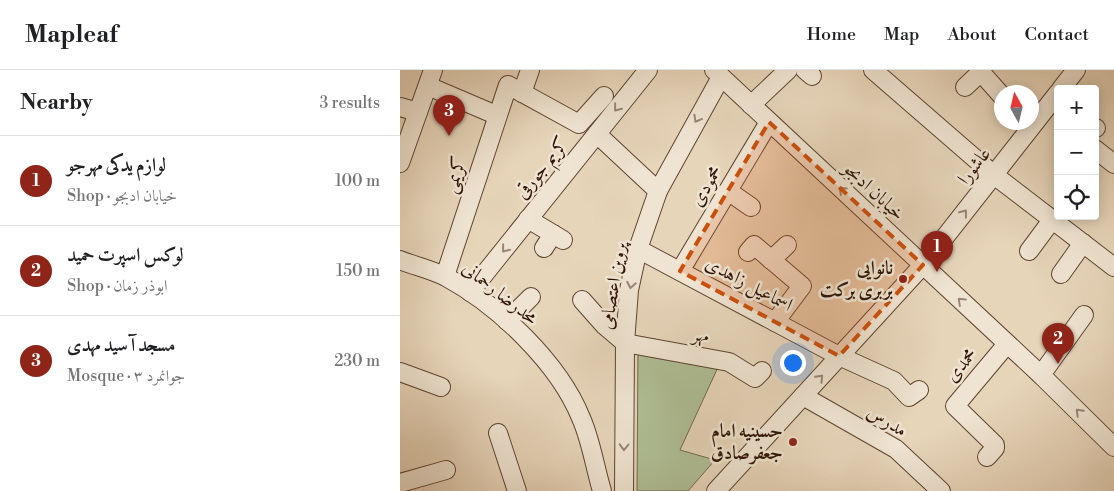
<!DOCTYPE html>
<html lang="en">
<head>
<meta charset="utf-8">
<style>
	:root { --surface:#fff; --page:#f2f2f2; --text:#202124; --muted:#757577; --line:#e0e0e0; --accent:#8f2418 }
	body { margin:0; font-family:"Libre Bodoni",Amiri,serif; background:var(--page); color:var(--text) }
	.controls { position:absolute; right:15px; top:15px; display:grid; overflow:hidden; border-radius:5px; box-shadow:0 2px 12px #0003 }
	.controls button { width:45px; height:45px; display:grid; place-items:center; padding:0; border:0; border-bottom:1px solid var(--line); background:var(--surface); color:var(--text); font:25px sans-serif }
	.compass { position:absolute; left:594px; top:15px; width:45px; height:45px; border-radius:50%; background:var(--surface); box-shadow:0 2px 12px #0003; rotate:352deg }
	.you { position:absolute; left:392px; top:292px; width:18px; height:18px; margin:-12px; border:4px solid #fff; border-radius:50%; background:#1a73e8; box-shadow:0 0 0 8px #1a73e833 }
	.badge { display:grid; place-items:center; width:32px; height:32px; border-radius:50%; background:var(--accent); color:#fff; font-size:16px; font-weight:700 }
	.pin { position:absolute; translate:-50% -41px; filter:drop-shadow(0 1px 2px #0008) }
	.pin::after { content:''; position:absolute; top:26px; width:18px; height:15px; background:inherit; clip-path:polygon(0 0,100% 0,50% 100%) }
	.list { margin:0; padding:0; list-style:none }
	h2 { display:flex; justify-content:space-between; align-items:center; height:65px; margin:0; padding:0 20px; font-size:21px }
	h2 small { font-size:16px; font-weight:400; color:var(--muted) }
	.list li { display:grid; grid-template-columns:32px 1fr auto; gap:15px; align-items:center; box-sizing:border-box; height:90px; padding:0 20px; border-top:1px solid var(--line) }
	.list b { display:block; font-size:19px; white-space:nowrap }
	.list p { margin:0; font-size:16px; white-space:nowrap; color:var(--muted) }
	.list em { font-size:16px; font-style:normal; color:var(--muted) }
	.icon { flex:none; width:28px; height:28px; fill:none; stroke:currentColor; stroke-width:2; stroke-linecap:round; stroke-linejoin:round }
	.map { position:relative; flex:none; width:714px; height:421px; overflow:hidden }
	header { display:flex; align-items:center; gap:30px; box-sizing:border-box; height:70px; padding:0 25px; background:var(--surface); border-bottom:1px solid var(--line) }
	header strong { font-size:24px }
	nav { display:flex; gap:28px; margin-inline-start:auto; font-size:18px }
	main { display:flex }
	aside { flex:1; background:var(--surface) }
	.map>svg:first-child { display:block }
	.green { fill:#afbe95; stroke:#70694c }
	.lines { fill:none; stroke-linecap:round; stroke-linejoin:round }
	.minor-casing { stroke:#5e4432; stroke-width:20 }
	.minor { stroke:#efe4d2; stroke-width:18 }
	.oneway { stroke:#998675 }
	.marked { fill:#cc4f0b; fill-opacity:0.2; stroke:#cc4f0b; stroke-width:4; stroke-dasharray:10 6; stroke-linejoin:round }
	.poi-dot { fill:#8f2418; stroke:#efe4d2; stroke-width:2 }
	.labels { text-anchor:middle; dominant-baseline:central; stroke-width:5; stroke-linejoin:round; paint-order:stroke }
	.street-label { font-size:19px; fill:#301404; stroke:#efe4d2 }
	.poi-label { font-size:19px; font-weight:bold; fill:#301404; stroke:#efe4d2; text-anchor:end }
</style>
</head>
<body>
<header>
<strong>Mapleaf</strong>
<nav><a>Home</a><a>Map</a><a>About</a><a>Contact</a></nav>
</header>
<main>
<aside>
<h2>Nearby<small>3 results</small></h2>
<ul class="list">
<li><span class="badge">1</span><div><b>لوازم یدکی مهرجو</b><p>Shop · خیابان ادبجو</p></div><em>100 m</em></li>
<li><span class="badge">2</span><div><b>لوکس اسپرت حمید</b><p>Shop · ابوذر زمان</p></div><em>150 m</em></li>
<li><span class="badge">3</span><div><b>مسجد آ سید مهدی</b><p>Mosque · جوانمرد ۳</p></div><em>230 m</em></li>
</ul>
</aside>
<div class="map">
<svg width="714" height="421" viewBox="0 0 714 421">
	<rect width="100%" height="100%" fill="#e7d5ba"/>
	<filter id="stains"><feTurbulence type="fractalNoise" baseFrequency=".004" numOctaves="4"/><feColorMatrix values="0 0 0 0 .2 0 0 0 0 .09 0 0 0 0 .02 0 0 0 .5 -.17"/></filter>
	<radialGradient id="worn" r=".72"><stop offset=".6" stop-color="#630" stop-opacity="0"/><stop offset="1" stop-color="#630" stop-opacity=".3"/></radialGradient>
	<polygon class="green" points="238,279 319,295 280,380 315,390 288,421 237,421"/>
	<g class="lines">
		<g class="minor-casing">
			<g id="minor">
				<polyline points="314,0 641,305 714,377"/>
				<polyline points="405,0 412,6"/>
				<polyline points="473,0 594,105 714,197"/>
				<polyline points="579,0 602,26"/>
				<polyline points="28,16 96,45"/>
				<polyline points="565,17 581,2"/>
				<polyline points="661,19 676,0"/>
				<polyline points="122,23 130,0"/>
				<polyline points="351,35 388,0"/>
				<polyline points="0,37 18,42"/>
				<polyline points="695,58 696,58"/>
				<polyline points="197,64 258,121"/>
				<polyline points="695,79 714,94"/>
				<polyline points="0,93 33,0"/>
				<polyline points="328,121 351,137"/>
				<polyline points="128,149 163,170"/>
				<polyline points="144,178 153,164"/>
				<polyline points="238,179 439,286 494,311 509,327 519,320"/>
				<polyline points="629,181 652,150"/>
				<polyline points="348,182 354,175 402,216 375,252"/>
				<path d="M 0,190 C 15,196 32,200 46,207 C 98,235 159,293 181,348 C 191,370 195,398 202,421"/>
				<polyline points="371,190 387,175"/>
				<polyline points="280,201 369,52"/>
				<polyline points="661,204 683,173"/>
				<polyline points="45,206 108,15 179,54 204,26"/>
				<polyline points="70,222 248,0"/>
				<polyline points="182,230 205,256 225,273 329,292 355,308 362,301"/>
				<polyline points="107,251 131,227"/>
				<polyline points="0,302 41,317"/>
				<polyline points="641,305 684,245"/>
				<polyline points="403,326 496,379 541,421"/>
				<polyline points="98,363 117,421"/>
				<polyline points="587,387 595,378 595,375 555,336 607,274"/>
				<polyline points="0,413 46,400"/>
				<polyline points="224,421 225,273 229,220 238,179 258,121 321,7"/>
				<polyline points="316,421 523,195 658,23"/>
			</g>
		</g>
		<use href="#minor" class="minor"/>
	</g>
	<defs><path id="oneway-chevron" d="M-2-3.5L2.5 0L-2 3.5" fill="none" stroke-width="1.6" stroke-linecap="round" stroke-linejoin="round" transform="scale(1.25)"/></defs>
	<g class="oneway">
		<use href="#oneway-chevron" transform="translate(217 38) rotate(129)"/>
		<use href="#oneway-chevron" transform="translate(297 49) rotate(119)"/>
		<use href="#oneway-chevron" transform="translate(442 120) rotate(-137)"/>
		<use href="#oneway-chevron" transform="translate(564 143) rotate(-52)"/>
		<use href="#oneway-chevron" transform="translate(105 179) rotate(129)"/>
		<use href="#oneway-chevron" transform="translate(231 215) rotate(100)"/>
		<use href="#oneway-chevron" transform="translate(561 231) rotate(-137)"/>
		<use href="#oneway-chevron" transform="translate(420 308) rotate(-47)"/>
		<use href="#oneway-chevron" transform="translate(679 342) rotate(-135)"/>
		<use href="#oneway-chevron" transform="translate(224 377) rotate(91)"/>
	</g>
	<path class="marked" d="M 369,52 L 523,195 L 439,286 L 280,201 Z"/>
	<g class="poi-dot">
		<circle cx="503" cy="209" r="5"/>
		<circle cx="393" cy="372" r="5"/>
	</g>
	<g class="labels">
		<g class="street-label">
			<text transform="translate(574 96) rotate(-52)">عاشورا</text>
			<text transform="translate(142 98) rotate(-51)">کریم جورقی</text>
			<text transform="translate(55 105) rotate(-72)">کریمی</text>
			<text transform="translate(306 116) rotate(-59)">محمودی</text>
			<text transform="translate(474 121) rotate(43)">خیابان ادبجو</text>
			<text transform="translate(349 214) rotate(28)">اسماعیل زاهدی</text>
			<text transform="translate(213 216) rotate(-81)">پروین اعتصامی</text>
			<text transform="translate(100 223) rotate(38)">محدرضا رحمانی</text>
			<text transform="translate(301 265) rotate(10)">مهر</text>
			<text transform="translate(561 295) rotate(-50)">محمدی</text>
			<text transform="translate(487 351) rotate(31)">مدرس</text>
		</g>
		<g class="poi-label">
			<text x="493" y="198">نانوایی<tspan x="493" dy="22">بربری برکت</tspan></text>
			<text x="383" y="361">حسینیه امام<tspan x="383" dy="22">جعفرصادق</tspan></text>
		</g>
	</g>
	<rect width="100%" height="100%" filter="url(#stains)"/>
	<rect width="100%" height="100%" fill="url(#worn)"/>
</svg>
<div class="controls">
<button>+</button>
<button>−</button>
<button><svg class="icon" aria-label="locate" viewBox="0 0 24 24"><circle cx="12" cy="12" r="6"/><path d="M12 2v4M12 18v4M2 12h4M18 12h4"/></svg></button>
</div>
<svg class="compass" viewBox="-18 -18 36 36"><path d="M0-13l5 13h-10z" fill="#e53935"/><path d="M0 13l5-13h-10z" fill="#757577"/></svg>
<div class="you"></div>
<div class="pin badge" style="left:537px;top:202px">1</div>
<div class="pin badge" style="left:658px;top:294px">2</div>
<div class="pin badge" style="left:49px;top:66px">3</div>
</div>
</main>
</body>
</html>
